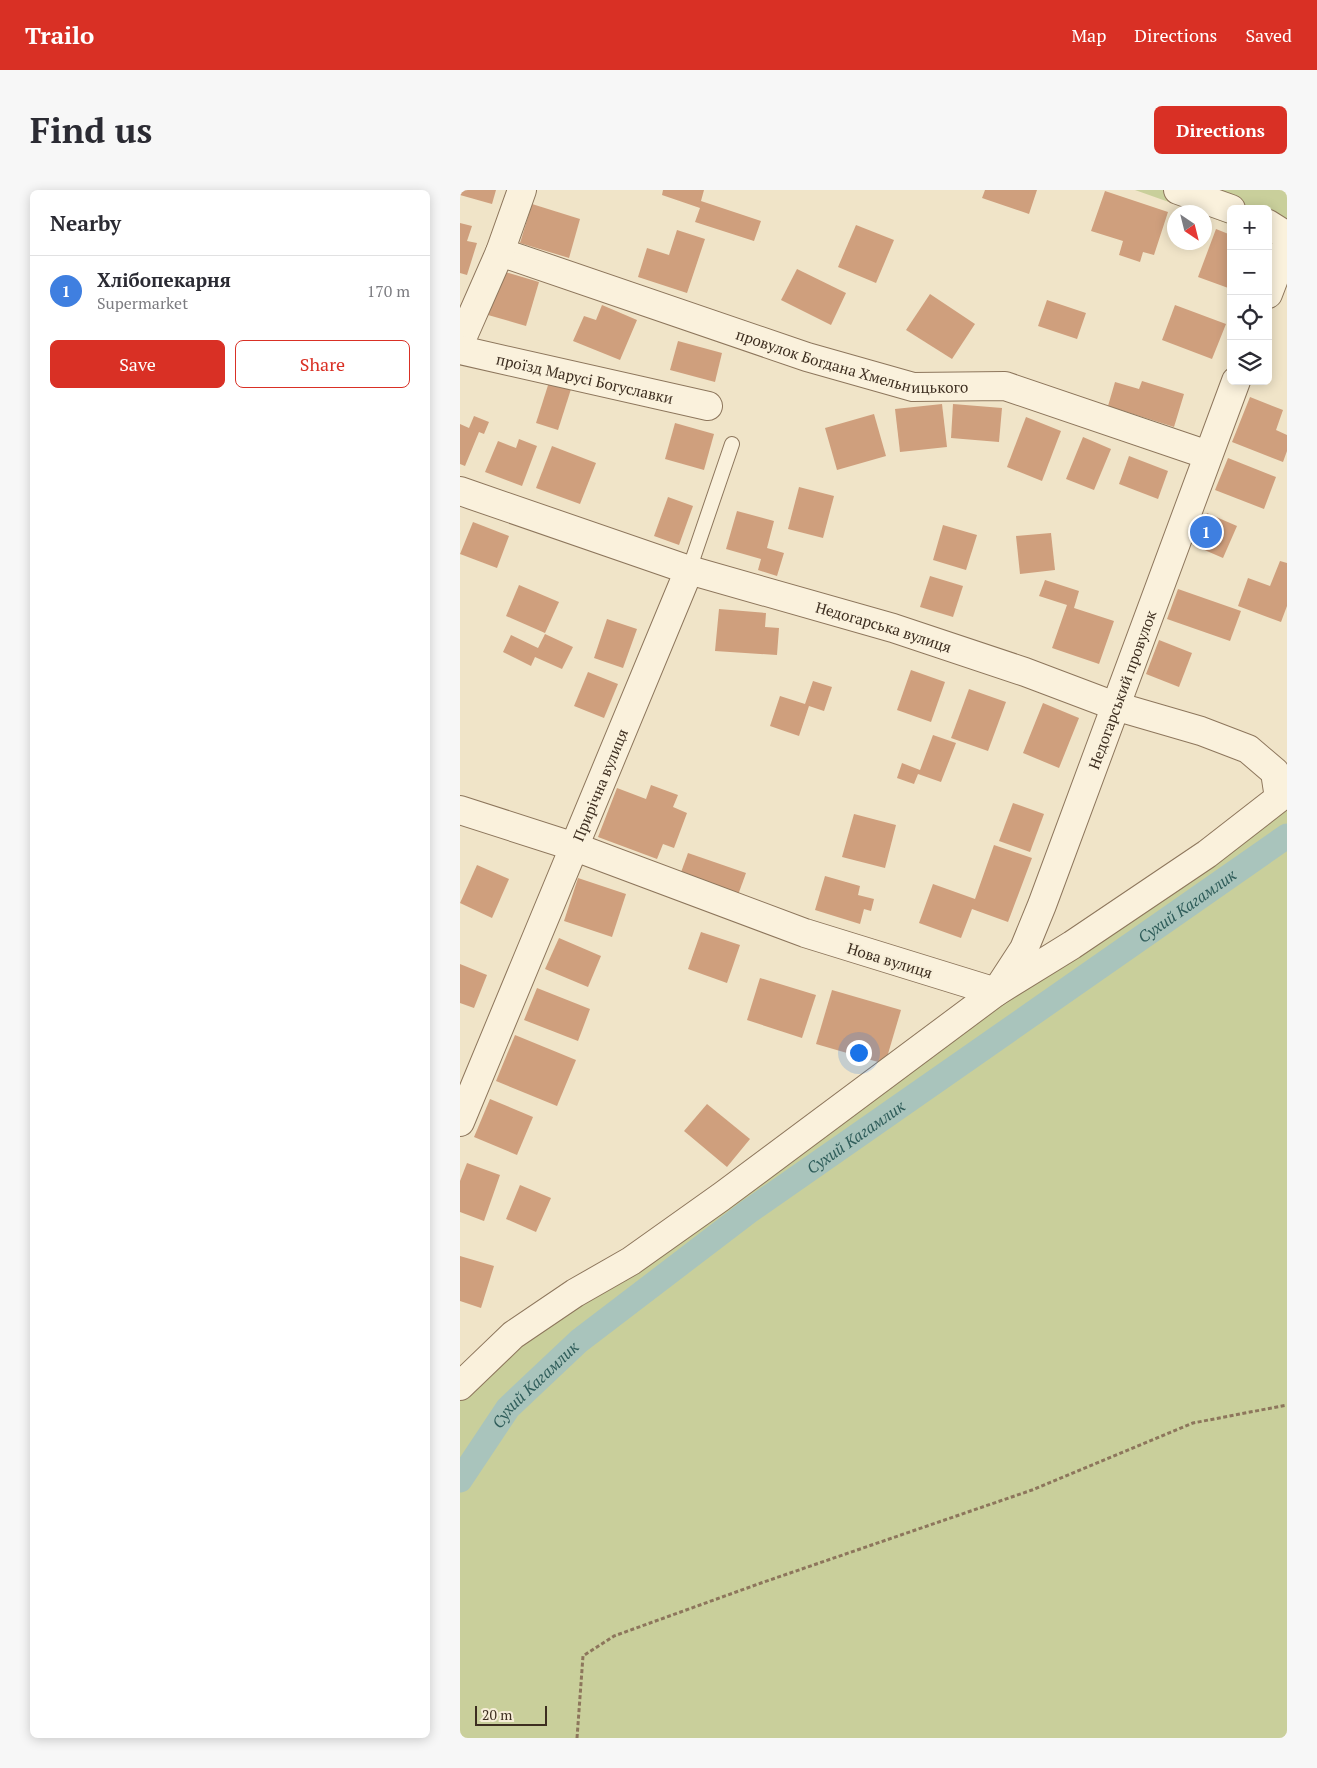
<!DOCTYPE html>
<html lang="en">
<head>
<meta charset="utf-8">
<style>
	:root { --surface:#fff; --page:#f7f7f7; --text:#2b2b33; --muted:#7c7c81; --line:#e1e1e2; --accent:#d93025 }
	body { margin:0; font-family:"PT Serif",serif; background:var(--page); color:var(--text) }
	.controls { position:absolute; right:15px; top:15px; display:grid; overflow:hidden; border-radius:8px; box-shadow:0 2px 12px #0003 }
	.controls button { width:45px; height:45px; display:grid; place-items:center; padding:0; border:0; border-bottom:1px solid var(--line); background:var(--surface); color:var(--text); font:25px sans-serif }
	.compass { position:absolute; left:707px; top:15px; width:45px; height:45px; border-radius:50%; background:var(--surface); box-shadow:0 2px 12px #0003; rotate:145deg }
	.scale { position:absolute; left:15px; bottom:12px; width:72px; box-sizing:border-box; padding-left:5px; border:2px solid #3d2e20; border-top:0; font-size:14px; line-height:18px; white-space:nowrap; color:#3d2e20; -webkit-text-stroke:4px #f7eed8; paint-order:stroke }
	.you { position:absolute; left:398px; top:862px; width:18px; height:18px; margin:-12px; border:4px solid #fff; border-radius:50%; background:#1a73e8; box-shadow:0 0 0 8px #1a73e833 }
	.badge { display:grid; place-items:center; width:32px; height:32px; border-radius:50%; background:var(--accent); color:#fff; font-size:16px; font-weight:700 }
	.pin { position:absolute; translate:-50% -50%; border:2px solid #fff; box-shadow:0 1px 5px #0006 }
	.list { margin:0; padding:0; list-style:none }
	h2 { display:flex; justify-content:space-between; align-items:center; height:65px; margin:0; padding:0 20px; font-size:21px }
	h2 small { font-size:16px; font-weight:400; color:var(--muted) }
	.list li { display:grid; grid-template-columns:32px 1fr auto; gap:15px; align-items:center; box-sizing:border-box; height:70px; padding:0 20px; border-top:1px solid var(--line) }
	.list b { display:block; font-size:19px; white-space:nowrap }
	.list p { margin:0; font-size:16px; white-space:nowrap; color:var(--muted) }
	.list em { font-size:16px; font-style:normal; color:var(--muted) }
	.actions { display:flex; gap:10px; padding:15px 20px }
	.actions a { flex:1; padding:11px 0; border:1px solid var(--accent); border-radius:8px; text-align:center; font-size:18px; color:var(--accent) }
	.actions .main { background:var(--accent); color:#fff }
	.icon { flex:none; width:28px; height:28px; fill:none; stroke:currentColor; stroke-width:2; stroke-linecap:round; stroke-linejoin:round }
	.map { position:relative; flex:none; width:827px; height:1548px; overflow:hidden; border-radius:8px }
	header { display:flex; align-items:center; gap:30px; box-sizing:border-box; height:70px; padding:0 25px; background:var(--accent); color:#fff }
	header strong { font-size:24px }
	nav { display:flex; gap:28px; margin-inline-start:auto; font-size:18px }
	.intro { display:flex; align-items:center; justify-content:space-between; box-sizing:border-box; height:120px; padding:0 30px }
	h1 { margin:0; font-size:35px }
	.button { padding:12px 22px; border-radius:8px; background:var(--accent); color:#fff; font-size:18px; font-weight:700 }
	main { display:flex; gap:30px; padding:0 30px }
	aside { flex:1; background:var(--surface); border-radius:8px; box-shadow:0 2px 12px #0003 }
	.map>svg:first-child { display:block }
	.green { fill:#c9cf9b }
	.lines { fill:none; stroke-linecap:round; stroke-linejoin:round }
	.canal { stroke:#a9c4bc; stroke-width:25 }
	.building { fill:#cf9f7d }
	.service-casing { stroke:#8d765c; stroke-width:16 }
	.minor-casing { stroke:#8d765c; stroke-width:30 }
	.path { stroke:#8d765c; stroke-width:3; stroke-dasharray:4 2.5; stroke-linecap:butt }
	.service { stroke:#faf1dc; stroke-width:14 }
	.minor { stroke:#faf1dc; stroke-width:28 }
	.labels { text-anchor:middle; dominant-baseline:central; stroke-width:4; stroke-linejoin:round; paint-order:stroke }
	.street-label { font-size:15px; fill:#3d2e20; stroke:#f7eed8 }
	.water-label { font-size:16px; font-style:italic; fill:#2f5d5a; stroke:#f7eed8 }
</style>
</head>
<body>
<header>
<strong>Trailo</strong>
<nav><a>Map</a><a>Directions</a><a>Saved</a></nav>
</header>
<div class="intro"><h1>Find us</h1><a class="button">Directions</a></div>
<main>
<aside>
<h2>Nearby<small></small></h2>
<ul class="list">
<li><span class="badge" style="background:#3f7fe0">1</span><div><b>Хлібопекарня</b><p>Supermarket</p></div><em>170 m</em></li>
</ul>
<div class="actions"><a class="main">Save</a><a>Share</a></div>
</aside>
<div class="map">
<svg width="827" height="1548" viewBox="0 0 827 1548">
	<rect width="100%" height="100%" fill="#f0e4c8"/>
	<g class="green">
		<polygon points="675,0 827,0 827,55 808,49 808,19 771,19 771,35 745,25 744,22 737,22"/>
		<polygon points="827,613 827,1548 0,1548 0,1210 6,1201 58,1158 427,893"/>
	</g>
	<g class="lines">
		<path class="canal" id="s1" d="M 0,1290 L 48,1218 L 119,1151 L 288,1022 L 827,646"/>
	</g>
	<g class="building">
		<polygon points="0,0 36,0 32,14 0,5"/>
		<polygon points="203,0 244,0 241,11 301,31 294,51 235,32 240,18 202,5"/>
		<polygon points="525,0 577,0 569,24 522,8"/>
		<polygon points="645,1 708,22 694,65 683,62 680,72 659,65 663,51 631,41"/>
		<polygon points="72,14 120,29 109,68 60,53"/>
		<polygon points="0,33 12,36 7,51 17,53 7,85 0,83"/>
		<polygon points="396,35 434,50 416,93 378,77"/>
		<polygon points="756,39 771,45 771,99 738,87"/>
		<polygon points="217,40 245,49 227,103 178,87 187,58 209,65"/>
		<polygon points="337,79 386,103 371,135 321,110"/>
		<polygon points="42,81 79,92 66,136 28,125"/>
		<polygon points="470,104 515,134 492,169 446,140"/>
		<polygon points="587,110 626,123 617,149 578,136"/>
		<polygon points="142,115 177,130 160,170 113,151 124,126 136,130"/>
		<polygon points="715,115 766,134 752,169 702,150"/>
		<polygon points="218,151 262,163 255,192 210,180"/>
		<polygon points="90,189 112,196 98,240 76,233"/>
		<polygon points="682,191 724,204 714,237 648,216 655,192 679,199"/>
		<polygon points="790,207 823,220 816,240 827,245 827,261 823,272 772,252"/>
		<polygon points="482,214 487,257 440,262 435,219"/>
		<polygon points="493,214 542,218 539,252 491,248"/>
		<polygon points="414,224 426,266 377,280 365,238"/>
		<polygon points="14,226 29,232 24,244 19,242 5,276 0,274 0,234 9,238"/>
		<polygon points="566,227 601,241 582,291 547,277"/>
		<polygon points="215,233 254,244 244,280 205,269"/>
		<polygon points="623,247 651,259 634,300 606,289"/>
		<polygon points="59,249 77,256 62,296 25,282 38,251 56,258"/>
		<polygon points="92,256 136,273 120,314 76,298"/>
		<polygon points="669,266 708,281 698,309 659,294"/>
		<polygon points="768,268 816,287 804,319 755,300"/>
		<polygon points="339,297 374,306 363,348 328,339"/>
		<polygon points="208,307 233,316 219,355 194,346"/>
		<polygon points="277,321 314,331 307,358 324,363 317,386 298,380 301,369 266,359"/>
		<polygon points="747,323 777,336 763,368 733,355"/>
		<polygon points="13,332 49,346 37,378 0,364"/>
		<polygon points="483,335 517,345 506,380 473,370"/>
		<polygon points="591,343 595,380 560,384 556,346"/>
		<polygon points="820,371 827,373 827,416 821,432 778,416 788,388 810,396"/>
		<polygon points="470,386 503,396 493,427 460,417"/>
		<polygon points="585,390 619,401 614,418 654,431 639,474 592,458 607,415 579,406"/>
		<polygon points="59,395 99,412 85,443 46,426"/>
		<polygon points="718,399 781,421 770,451 707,429"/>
		<polygon points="259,419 306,423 305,437 319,438 317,465 255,461"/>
		<polygon points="147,429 177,439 163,478 134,468"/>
		<polygon points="85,444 113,457 102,479 75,467 71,476 43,462 51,445 78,458"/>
		<polygon points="699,450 732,463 719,497 686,484"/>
		<polygon points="451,480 485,492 471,532 437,520"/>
		<polygon points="128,482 158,494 144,528 114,516"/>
		<polygon points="353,491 372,497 364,521 349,516 339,546 310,536 320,506 345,514"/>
		<polygon points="509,499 546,512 528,561 491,548"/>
		<polygon points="583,513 619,528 599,578 563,563"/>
		<polygon points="473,545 496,553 481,592 458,584 454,594 437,588 442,573 460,580"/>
		<polygon points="191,595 218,605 213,617 227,623 214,658 203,654 197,669 138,647 157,598 186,609"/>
		<polygon points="553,613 584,624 570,662 539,651"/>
		<polygon points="394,624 436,635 425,678 382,667"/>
		<polygon points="534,655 572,668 548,732 512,719 501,748 459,733 473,694 515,709"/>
		<polygon points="228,663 286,683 278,705 220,685"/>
		<polygon points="17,675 49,689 32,728 0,713"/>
		<polygon points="365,686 400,696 398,705 414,709 411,721 404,719 400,734 355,720"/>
		<polygon points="118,688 166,704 152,747 104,731"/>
		<polygon points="241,742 280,755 267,793 228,779"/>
		<polygon points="99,748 141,766 128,797 85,779"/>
		<polygon points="0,774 27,785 14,818 0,813"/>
		<polygon points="300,788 356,805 342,848 287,830"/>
		<polygon points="77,798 130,819 118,851 64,830"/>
		<polygon points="372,800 441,820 425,874 356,854"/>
		<polygon points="55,845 116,870 97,916 36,891"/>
		<polygon points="30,909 73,927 57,965 14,947"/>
		<polygon points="247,914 290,949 267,977 224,941"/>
		<polygon points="7,973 40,985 24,1031 0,1022 0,991"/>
		<polygon points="60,995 91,1008 76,1042 46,1029"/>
		<polygon points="0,1066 34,1076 21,1118 0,1111"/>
	</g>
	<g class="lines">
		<g class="service-casing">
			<polyline id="service" points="229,380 272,254"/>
		</g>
		<g class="minor-casing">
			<g id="minor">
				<polyline points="718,0 771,19"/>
				<polyline points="808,34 827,46"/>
				<path id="s2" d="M 40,62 L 347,167 L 453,197 L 545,196 L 748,265"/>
				<polyline points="808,104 827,54"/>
				<polyline points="0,153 40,62 62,0"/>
				<path id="s3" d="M 0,160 L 248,216"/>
				<path id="s4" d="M 0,301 L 229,380 L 433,438 L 565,482 L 655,516 L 741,541 L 788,559 L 815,582 L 819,608 L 747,664 L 612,755 L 536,802 L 345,743 L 115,657 L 0,620"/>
				<path id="s5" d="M 0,932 L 229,380"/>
				<path id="s6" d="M 0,1196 L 53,1145 L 115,1103 L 171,1071 L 261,1007 L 536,802 L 564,759 L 582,715 L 776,191"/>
			</g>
		</g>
		<polyline class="path" points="117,1548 123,1466 154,1446 301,1393 572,1300 733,1233 827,1215"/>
		<use href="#service" class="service"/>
		<use href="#minor" class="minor"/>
	</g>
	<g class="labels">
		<g class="street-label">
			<text stroke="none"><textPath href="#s2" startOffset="370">провулок Богдана Хмельницького</textPath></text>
			<text stroke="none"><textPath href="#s3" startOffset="128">проїзд Марусі Богуславки</textPath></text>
			<text stroke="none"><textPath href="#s4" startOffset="445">Недогарська вулиця</textPath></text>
			<text stroke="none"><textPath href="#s6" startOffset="995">Недогарський провулок</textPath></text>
			<text stroke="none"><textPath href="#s5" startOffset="365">Прирічна вулиця</textPath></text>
			<text transform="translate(430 770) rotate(17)">Нова вулиця</text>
		</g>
		<g class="water-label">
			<text stroke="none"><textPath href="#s1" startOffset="932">Сухий Кагамлик</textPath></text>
			<text stroke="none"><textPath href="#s1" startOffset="528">Сухий Кагамлик</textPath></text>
			<text stroke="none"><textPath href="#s1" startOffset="122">Сухий Кагамлик</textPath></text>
		</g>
	</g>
</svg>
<div class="controls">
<button>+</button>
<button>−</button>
<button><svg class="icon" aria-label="locate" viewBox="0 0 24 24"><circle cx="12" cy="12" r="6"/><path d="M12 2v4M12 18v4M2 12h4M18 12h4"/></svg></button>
<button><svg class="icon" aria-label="layers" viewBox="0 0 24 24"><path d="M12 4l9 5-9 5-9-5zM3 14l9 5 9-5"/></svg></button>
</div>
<svg class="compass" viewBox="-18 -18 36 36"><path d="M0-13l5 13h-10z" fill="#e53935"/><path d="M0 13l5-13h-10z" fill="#7c7c81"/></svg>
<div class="scale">20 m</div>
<div class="you"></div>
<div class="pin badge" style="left:746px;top:342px;background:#3f7fe0">1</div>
</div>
</main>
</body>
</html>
